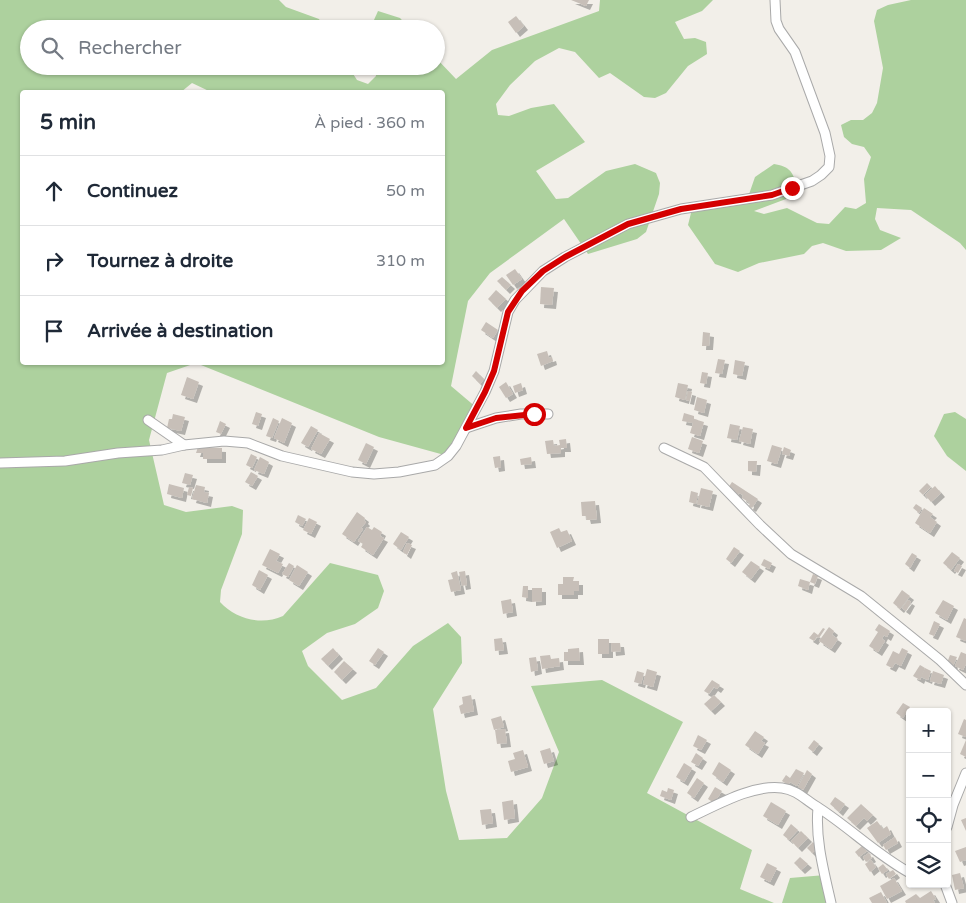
<!DOCTYPE html>
<html lang="fr">
<head>
<meta charset="utf-8">
<style>
	:root { --surface:#fff; --page:#f6f6f7; --text:#1f2937; --muted:#747a83; --line:#e0e1e3 }
	body { margin:0; font-family:"Varela Round",sans-serif; background:var(--page); color:var(--text) }
	.controls { position:absolute; right:15px; bottom:15px; display:grid; overflow:hidden; border-radius:5px; box-shadow:0 1px 4px #0004 }
	.controls button { width:45px; height:45px; display:grid; place-items:center; padding:0; border:0; border-bottom:1px solid var(--line); background:var(--surface); color:var(--text); font:25px sans-serif }
	.stop { position:absolute; width:15px; height:15px; margin:-11px; border:4px solid #d40000; border-radius:50%; background:#fff }
	.stop.end { background:#d40000; border-color:#fff; box-shadow:0 1px 5px #0008 }
	.list { margin:0; padding:0; list-style:none }
	h2 { display:flex; justify-content:space-between; align-items:center; height:65px; margin:0; padding:0 20px; font-size:21px }
	h2 small { font-size:16px; font-weight:400; color:var(--muted) }
	.list li { display:grid; grid-template-columns:32px 1fr auto; gap:15px; align-items:center; box-sizing:border-box; height:70px; padding:0 20px; border-top:1px solid var(--line) }
	.list b { display:block; font-size:19px; white-space:nowrap }
	.list em { font-size:16px; font-style:normal; color:var(--muted) }
	.icon { flex:none; width:28px; height:28px; fill:none; stroke:currentColor; stroke-width:2; stroke-linecap:round; stroke-linejoin:round }
	.map { position:relative; flex:none; width:966px; height:903px; overflow:hidden }
	.search { position:absolute; background:var(--surface); box-shadow:0 1px 4px #0004; left:20px; top:20px; width:425px; height:55px; display:flex; align-items:center; gap:12px; box-sizing:border-box; padding:0 18px; border-radius:28px; color:var(--muted); font-size:19px }
	.panel { position:absolute; background:var(--surface); box-shadow:0 1px 4px #0004; left:20px; top:90px; width:425px; height:275px; border-radius:5px }
	.map>svg:first-child { display:block }
	.forest { fill:#add19e; fill-rule:evenodd }
	.building { fill:#c7bfb8; filter:url(#shadow) }
	.lines { fill:none; stroke-linecap:round; stroke-linejoin:round }
	.minor-casing { stroke:#a9a9a9; stroke-width:11 }
	.minor { stroke:#fff; stroke-width:9 }
	.route { stroke:#d40000; stroke-width:6 }
</style>
</head>
<body>
<div class="map">
<svg width="966" height="903" viewBox="0 0 966 903">
	<defs>
		<filter id="shadow"><feDropShadow dx="4" dy="4" stdDeviation="0" flood-color="#0004"/></filter>
	</defs>
	<rect width="100%" height="100%" fill="#f2efe9"/>
	<g class="forest">
		<path d="M 0,0 L 279,0 L 286,7 L 319,19 L 325,29 L 29,29 L 29,66 L 348,66 L 357,80 L 368,84 L 376,76 L 375,66 L 436,66 L 436,58 L 456,79 L 492,50 L 599,11 L 600,0 L 713,0 L 702,11 L 675,22 L 684,39 L 695,38 L 706,42 L 707,54 L 688,66 L 666,93 L 655,98 L 644,97 L 610,73 L 599,78 L 575,52 L 559,48 L 535,61 L 510,85 L 496,104 L 498,115 L 509,116 L 531,108 L 554,104 L 585,142 L 536,171 L 556,199 L 568,198 L 606,171 L 635,164 L 656,173 L 660,183 L 659,194 L 646,232 L 637,239 L 588,254 L 564,219 L 490,273 L 468,301 L 451,386 L 477,408 L 448,456 L 379,437 L 196,363 L 167,373 L 149,440 L 164,505 L 186,512 L 232,506 L 243,510 L 242,534 L 221,590 L 220,602 C 236,619 261,626 283,616 L 330,563 L 378,575 L 384,591 L 378,608 L 355,624 L 327,633 L 302,651 L 308,666 L 342,700 L 376,688 L 413,646 L 448,623 L 461,637 L 462,663 L 433,709 L 446,791 L 459,840 L 507,838 L 542,798 L 559,752 L 531,686 L 602,680 L 683,722 L 647,793 L 752,850 L 740,889 L 774,903 L 0,903 ZM 192,83 L 211,92 L 442,92 L 442,362 L 22,362 L 22,92 L 181,92 Z"/>
		<path d="M 911,0 L 966,0 L 966,250 L 960,243 L 911,210 L 877,208 L 875,219 L 880,230 L 901,238 L 881,250 L 846,251 L 823,243 L 812,246 L 804,254 L 759,263 L 738,272 L 715,264 L 688,225 L 691,213 L 702,208 L 747,200 L 755,177 L 774,164 C 788,166 793,171 796,184 L 786,199 L 754,211 L 764,214 L 787,208 L 817,223 L 829,224 L 845,207 L 856,209 L 866,203 L 864,179 L 871,157 L 864,147 L 852,144 L 844,137 L 841,125 L 851,120 L 863,120 L 872,113 L 877,103 L 883,68 L 874,21 L 877,10 L 888,5 Z"/>
		<polygon points="378,11 400,18 410,29 370,29"/>
		<polygon points="955,412 966,419 966,471 947,456 934,436 944,414"/>
		<polygon points="825,875 831,903 782,903 790,878"/>
	</g>
	<g class="building">
		<polygon points="571,0 589,0 586,6"/>
		<polygon points="516,16 524,26 516,33 508,22"/>
		<polygon points="515,269 522,279 513,285 506,275"/>
		<polygon points="502,277 511,285 506,290 497,281"/>
		<polygon points="541,287 554,288 552,305 540,304"/>
		<polygon points="496,290 506,299 497,308 488,299"/>
		<polygon points="486,322 498,330 493,338 481,330"/>
		<polygon points="703,332 710,333 709,346 702,346"/>
		<polygon points="547,351 549,358 552,357 553,361 541,366 537,354"/>
		<polygon points="718,359 725,360 722,374 715,373"/>
		<polygon points="735,360 745,362 742,376 733,374"/>
		<polygon points="476,371 484,379 480,384 472,376"/>
		<polygon points="702,372 708,373 706,384 700,383"/>
		<polygon points="187,377 199,382 193,399 181,395"/>
		<polygon points="506,382 513,394 506,398 499,387"/>
		<polygon points="521,383 523,390 515,393 513,386"/>
		<polygon points="678,383 688,385 685,400 675,397"/>
		<polygon points="688,391 692,392 690,401 686,400"/>
		<polygon points="697,397 707,400 704,413 694,410"/>
		<polygon points="256,412 262,414 258,426 252,424"/>
		<polygon points="684,413 694,416 694,419 704,422 700,436 690,433 693,423 682,421"/>
		<polygon points="173,414 185,417 181,431 167,428 169,419 172,419"/>
		<polygon points="273,418 279,421 272,438 266,436"/>
		<polygon points="282,418 292,423 284,443 274,438"/>
		<polygon points="220,421 226,424 221,434 216,432"/>
		<polygon points="730,424 740,426 737,440 727,438"/>
		<polygon points="311,426 318,430 308,447 301,443"/>
		<polygon points="743,427 753,429 750,444 739,441"/>
		<polygon points="319,433 330,439 321,454 311,449"/>
		<polygon points="692,437 703,441 699,453 688,449"/>
		<polygon points="566,439 567,448 561,448 561,453 547,454 545,441 553,440 554,446 560,445 559,440"/>
		<polygon points="366,443 374,447 366,464 358,460"/>
		<polygon points="772,445 782,448 777,464 767,461"/>
		<polygon points="198,447 222,448 222,459 203,459 203,453 196,453"/>
		<polygon points="784,447 791,450 789,456 782,454"/>
		<polygon points="251,454 257,457 252,468 246,465"/>
		<polygon points="500,456 501,467 495,468 493,457"/>
		<polygon points="260,457 269,462 264,474 254,470"/>
		<polygon points="531,457 532,464 521,465 520,459"/>
		<polygon points="748,461 757,461 756,472 748,471"/>
		<polygon points="251,472 258,476 252,486 245,482"/>
		<polygon points="185,473 193,475 190,485 182,483"/>
		<polygon points="732,482 758,499 752,508 749,506 750,503 742,498 743,495 739,493 738,495 728,488"/>
		<polygon points="927,483 931,487 923,495 919,491"/>
		<polygon points="169,484 184,488 182,498 167,494"/>
		<polygon points="196,485 205,487 204,492 209,493 207,503 192,499"/>
		<polygon points="935,486 941,493 931,502 925,495"/>
		<polygon points="189,487 193,488 191,496 187,495"/>
		<polygon points="701,488 713,491 709,507 697,504"/>
		<polygon points="691,491 698,493 696,504 689,502"/>
		<polygon points="595,501 597,519 587,520 586,516 582,516 581,502"/>
		<polygon points="916,504 922,508 919,513 913,508"/>
		<polygon points="924,508 933,514 930,517 937,522 930,533 915,523"/>
		<polygon points="357,512 365,518 364,520 366,522 361,528 363,529 354,542 342,534"/>
		<polygon points="298,515 306,519 302,526 295,522"/>
		<polygon points="309,518 317,522 311,534 303,530"/>
		<polygon points="367,527 372,530 374,527 382,532 380,536 384,538 373,555 361,547 363,544 358,541"/>
		<polygon points="559,528 561,532 567,530 572,541 557,548 550,532"/>
		<polygon points="401,532 409,537 401,550 393,544"/>
		<polygon points="407,543 412,545 407,555 403,552"/>
		<polygon points="734,547 740,551 731,563 726,559"/>
		<polygon points="270,549 280,554 276,561 283,564 278,573 262,565"/>
		<polygon points="952,552 960,558 951,570 943,563"/>
		<polygon points="912,553 917,556 910,568 905,564"/>
		<polygon points="764,559 772,563 769,569 761,565"/>
		<polygon points="751,561 760,567 751,579 742,572"/>
		<polygon points="289,563 294,566 288,577 282,574"/>
		<polygon points="958,564 962,566 958,573 954,571"/>
		<polygon points="297,565 308,572 299,586 289,580"/>
		<polygon points="259,570 268,575 260,590 252,585"/>
		<polygon points="457,571 461,590 451,592 448,580 453,579 451,573"/>
		<polygon points="465,571 467,585 462,586 459,572"/>
		<polygon points="813,574 818,576 815,584 810,582"/>
		<polygon points="563,577 574,577 573,581 579,581 579,591 574,591 574,595 558,595 558,584 563,584"/>
		<polygon points="800,579 810,582 808,590 798,586"/>
		<polygon points="523,586 528,586 528,598 522,597"/>
		<polygon points="532,588 542,588 542,601 532,602"/>
		<polygon points="902,590 910,596 900,609 893,603"/>
		<polygon points="511,599 513,612 503,614 501,601"/>
		<polygon points="908,600 911,602 906,611 902,608"/>
		<polygon points="943,600 954,606 947,620 935,613"/>
		<polygon points="964,618 966,619 966,641 956,637"/>
		<polygon points="934,621 940,624 934,636 929,634"/>
		<polygon points="879,624 890,631 887,637 884,635 882,639 885,641 878,652 869,646 878,632 875,630"/>
		<polygon points="829,627 834,631 832,635 838,639 831,649 819,641"/>
		<polygon points="823,628 825,629 819,638 817,637 814,641 809,638 814,632 818,635"/>
		<polygon points="502,638 504,650 495,651 494,639"/>
		<rect x="598" y="639" width="11" height="15"/>
		<polygon points="611,643 620,643 621,651 612,652"/>
		<polygon points="333,648 339,655 328,666 321,659"/>
		<polygon points="378,648 384,652 375,665 369,661"/>
		<polygon points="579,648 580,661 564,661 564,652 568,652 568,649"/>
		<polygon points="902,648 908,651 901,666 895,663 892,668 886,665 893,651 899,654"/>
		<polygon points="961,652 966,654 966,664 963,670 955,666"/>
		<polygon points="550,655 551,659 559,658 560,666 542,669 540,656"/>
		<polygon points="950,655 957,657 953,666 947,663"/>
		<polygon points="536,657 538,670 531,672 529,658"/>
		<polygon points="344,661 353,669 342,680 334,672"/>
		<polygon points="920,665 925,668 920,680 913,676"/>
		<polygon points="925,668 931,671 928,680 921,677"/>
		<polygon points="647,669 657,672 653,687 643,684"/>
		<polygon points="637,671 644,673 641,684 634,682"/>
		<polygon points="933,671 944,675 941,684 930,681"/>
		<polygon points="712,680 720,685 717,689 714,687 709,694 704,691"/>
		<polygon points="471,695 474,711 461,714 459,706 463,704 462,697"/>
		<polygon points="714,695 721,702 711,711 704,704"/>
		<polygon points="903,703 910,707 903,718 896,713"/>
		<polygon points="501,716 504,727 494,730 491,719"/>
		<polygon points="964,719 966,720 966,737 958,734"/>
		<polygon points="505,729 507,743 497,744 495,730"/>
		<polygon points="755,731 764,737 761,741 765,743 758,754 745,745"/>
		<polygon points="698,735 707,740 701,750 693,746"/>
		<polygon points="814,740 819,744 813,752 808,748"/>
		<polygon points="966,740 966,757 960,754"/>
		<polygon points="550,748 554,761 544,764 540,751"/>
		<polygon points="523,750 528,767 511,772 508,761 515,759 513,753"/>
		<polygon points="696,753 703,758 698,766 691,762"/>
		<polygon points="719,762 731,770 723,782 712,774"/>
		<polygon points="684,763 692,768 684,782 676,777"/>
		<polygon points="796,769 804,773 797,786 790,782 788,785 782,781 786,775 790,778"/>
		<polygon points="807,770 812,774 803,790 798,787"/>
		<polygon points="697,778 704,783 694,798 687,793"/>
		<polygon points="715,787 722,791 714,803 708,799"/>
		<polygon points="668,788 674,790 671,800 660,796 662,790 667,792"/>
		<polygon points="835,797 845,804 839,812 830,804"/>
		<polygon points="513,800 515,818 504,820 502,802"/>
		<polygon points="771,802 786,811 778,825 763,816"/>
		<polygon points="861,804 873,815 867,821 864,818 856,826 847,818"/>
		<polygon points="491,809 493,823 482,825 480,810"/>
		<polygon points="966,818 966,831 961,820"/>
		<polygon points="877,821 883,829 887,826 891,834 878,843 867,828"/>
		<polygon points="791,824 798,830 789,840 783,835"/>
		<polygon points="801,831 808,838 798,848 791,841"/>
		<polygon points="895,837 898,843 886,850 883,845"/>
		<polygon points="813,842 818,848 812,853 807,848"/>
		<polygon points="862,846 867,851 859,857 855,852"/>
		<polygon points="966,847 966,860 960,862 955,851"/>
		<polygon points="869,853 872,858 866,862 863,857"/>
		<polygon points="800,857 808,864 801,870 794,863"/>
		<polygon points="871,860 876,867 870,872 865,864"/>
		<polygon points="767,863 777,868 770,882 760,877"/>
		<polygon points="883,864 888,870 882,874 878,868"/>
		<polygon points="893,870 896,874 889,879 886,874"/>
		<polygon points="960,873 964,888 955,890 952,875"/>
		<polygon points="894,878 902,891 887,899 880,886"/>
		<polygon points="931,891 936,899 933,900 935,903 906,903 905,901 916,894 920,898"/>
		<polygon points="881,892 887,903 872,903 869,898"/>
	</g>
	<g class="lines">
		<g class="minor-casing">
			<g id="minor">
				<polyline points="148,420 184,445"/>
				<polyline points="466,428 496,418 521,414 548,414"/>
				<polyline points="664,448 704,467 760,525 791,554 861,596 940,660 966,685"/>
				<polyline points="0,463 65,461 118,453 162,450 184,445 224,441 248,443 282,456 352,472 374,474 399,472 435,465 448,456 456,446 485,392 494,371 508,312 515,300 543,271 565,257 628,224 681,209 772,195 812,181 821,175 829,167 830,156 825,133 795,52 779,29 776,21 775,0"/>
				<path d="M 818,808 C 815,839 824,872 831,903"/>
				<path d="M 691,817 C 717,805 753,784 782,788 C 798,790 806,801 819,808 C 850,828 877,855 910,873"/>
				<polyline points="947,827 953,805 966,773"/>
				<polyline points="945,884 952,903"/>
			</g>
		</g>
		<use href="#minor" class="minor"/>
	</g>
	<g class="lines">
		<polyline class="route" points="534,414 496,418 466,428 485,392 494,371 508,312 522,291 543,271 565,257 628,224 681,209 772,195 792,188"/>
	</g>
</svg>
<div class="controls">
<button>+</button>
<button>−</button>
<button><svg class="icon" aria-label="locate" viewBox="0 0 24 24"><circle cx="12" cy="12" r="6"/><path d="M12 2v4M12 18v4M2 12h4M18 12h4"/></svg></button>
<button><svg class="icon" aria-label="layers" viewBox="0 0 24 24"><path d="M12 4l9 5-9 5-9-5zM3 14l9 5 9-5"/></svg></button>
</div>
<div class="stop" style="left:534px;top:414px"></div>
<div class="stop end" style="left:792px;top:188px"></div>
<div class="search"><svg class="icon" aria-label="search" viewBox="0 0 24 24"><circle cx="10" cy="10" r="6"/><path d="M15 15l6 6"/></svg>Rechercher</div>
<section class="panel">
<h2>5 min<small>À pied · 360 m</small></h2>
<ul class="list">
<li><svg class="icon" aria-label="ahead" viewBox="0 0 24 24"><path d="M12 20V5M6 11l6-6 6 6"/></svg><div><b>Continuez</b></div><em>50 m</em></li>
<li><svg class="icon" aria-label="right" viewBox="0 0 24 24"><path d="M7 20v-9h11M14 6l5 5-5 5"/></svg><div><b>Tournez à droite</b></div><em>310 m</em></li>
<li><svg class="icon" aria-label="arrive" viewBox="0 0 24 24"><path d="M6 21V4h12l-3 4 3 4H6"/></svg><div><b>Arrivée à destination</b></div></li>
</ul>
</section>
</div>
</body>
</html>
